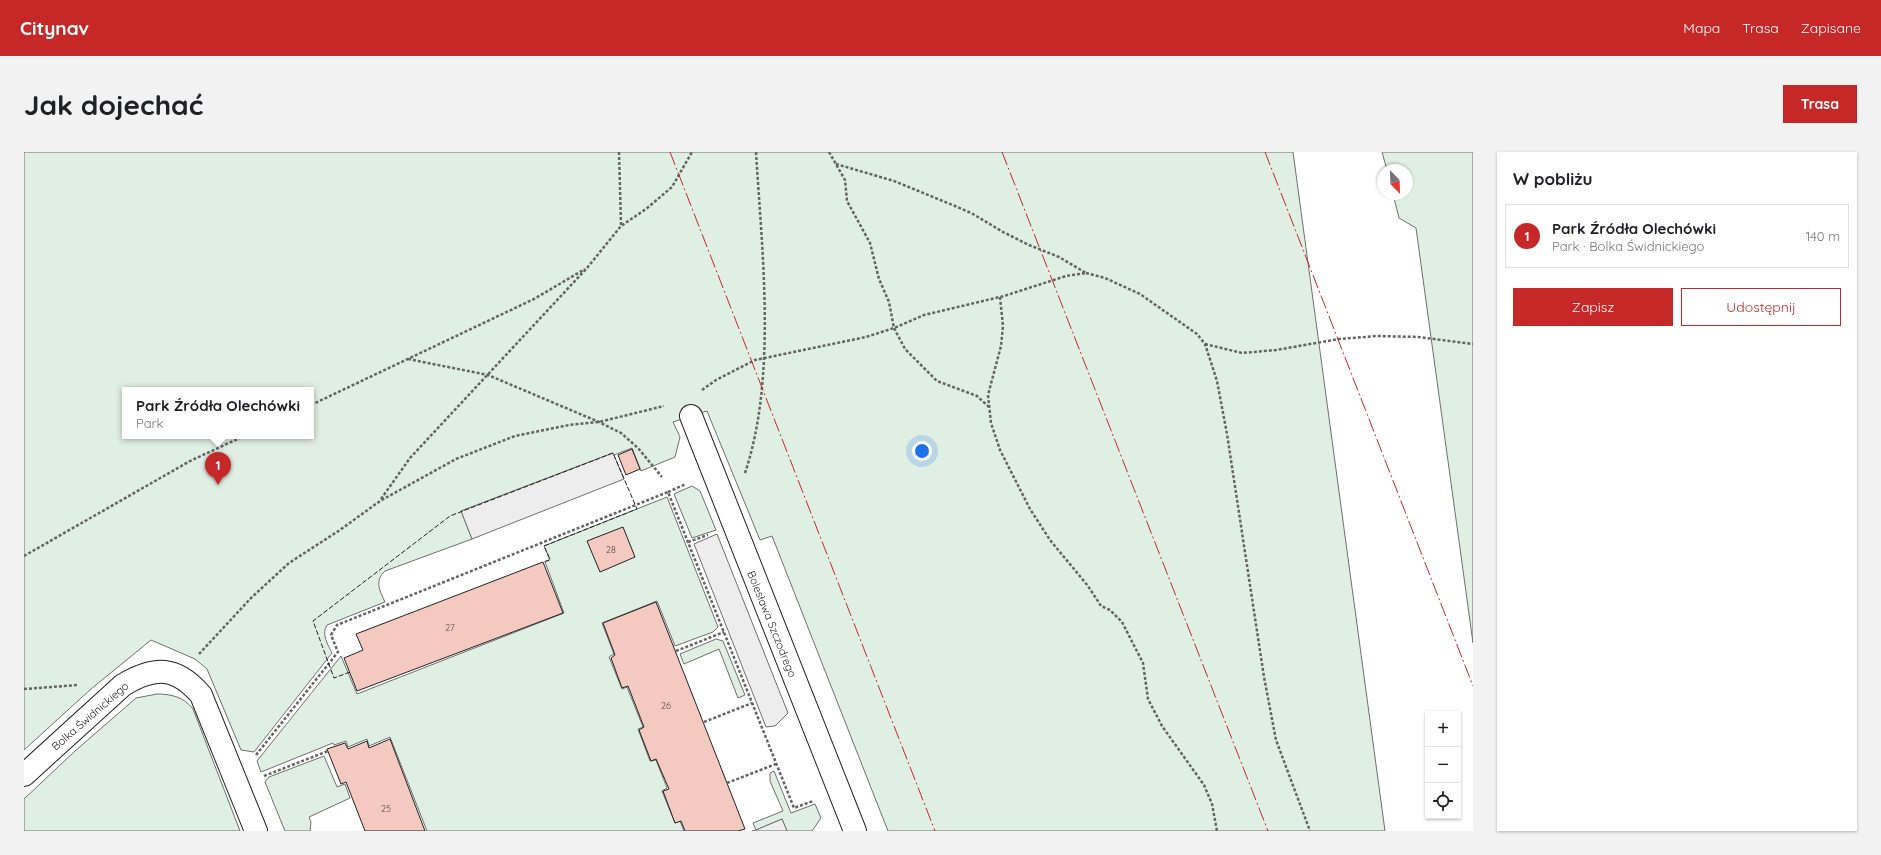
<!DOCTYPE html>
<html lang="pl">
<head>
<meta charset="utf-8">
<style>
	:root { --surface:#fff; --page:#f2f2f2; --text:#202124; --muted:#757577; --line:#e0e0e0; --accent:#c62828 }
	body { margin:0; font-family:Quicksand,sans-serif; background:var(--page); color:var(--text) }
	.controls { position:absolute; right:12px; bottom:12px; display:grid; overflow:hidden; border-radius:0px; box-shadow:0 1px 3px #0004 }
	.controls button { width:36px; height:36px; display:grid; place-items:center; padding:0; border:0; border-bottom:1px solid var(--line); background:var(--surface); color:var(--text); font:20px sans-serif }
	.compass { position:absolute; left:1353px; top:12px; width:36px; height:36px; border-radius:50%; background:var(--surface); box-shadow:0 1px 3px #0004; rotate:157deg }
	.you { position:absolute; left:898px; top:299px; width:14px; height:14px; margin:-10px; border:3px solid #fff; border-radius:50%; background:#1a73e8; box-shadow:0 0 0 6px #1a73e833 }
	.badge { display:grid; place-items:center; width:26px; height:26px; border-radius:50%; background:var(--accent); color:#fff; font-size:13px; font-weight:700 }
	.pin { position:absolute; translate:-50% -33px; filter:drop-shadow(0 1px 2px #0008) }
	.pin::after { content:''; position:absolute; top:21px; width:14px; height:12px; background:inherit; clip-path:polygon(0 0,100% 0,50% 100%) }
	.popup { position:absolute; left:98px; top:235px; width:192px; height:52px; box-sizing:border-box; display:grid; place-content:center; border-radius:0px; background:var(--surface); filter:drop-shadow(0 1px 3px #0005); font-size:13px; white-space:nowrap; color:var(--muted) }
	.popup b { font-size:15px; color:var(--text) }
	.popup::after { content:''; position:absolute; left:50%; top:100%; margin-left:-8px; border:8px solid transparent; border-top-color:var(--surface) }
	.list { margin:0; padding:0; list-style:none }
	h2 { display:flex; justify-content:space-between; align-items:center; height:52px; margin:0; padding:0 16px; font-size:17px }
	h2 small { font-size:13px; font-weight:400; color:var(--muted) }
	.list li { display:grid; grid-template-columns:26px 1fr auto; gap:12px; align-items:center; box-sizing:border-box; height:64px; margin:0 8px 8px; padding:0 8px; border:1px solid var(--line); border-radius:0px }
	.list b { display:block; font-size:15px; white-space:nowrap }
	.list p { margin:0; font-size:13px; white-space:nowrap; color:var(--muted) }
	.list em { font-size:13px; font-style:normal; color:var(--muted) }
	.actions { display:flex; gap:8px; padding:12px 16px }
	.actions a { flex:1; padding:9px 0; border:1px solid var(--accent); border-radius:0px; text-align:center; font-size:14px; color:var(--accent) }
	.actions .main { background:var(--accent); color:#fff }
	.icon { flex:none; width:22px; height:22px; fill:none; stroke:currentColor; stroke-width:2; stroke-linecap:round; stroke-linejoin:round }
	.map { position:relative; flex:none; width:1449px; height:679px; overflow:hidden; border-radius:0px }
	header { display:flex; align-items:center; gap:24px; box-sizing:border-box; height:56px; padding:0 20px; background:var(--accent); color:#fff }
	header strong { font-size:19px }
	nav { display:flex; gap:22px; margin-inline-start:auto; font-size:14px }
	.intro { display:flex; align-items:center; justify-content:space-between; box-sizing:border-box; height:96px; padding:0 24px }
	h1 { margin:0; font-size:28px }
	.button { padding:10px 18px; border-radius:0px; background:var(--accent); color:#fff; font-size:14px; font-weight:700 }
	main { display:flex; gap:24px; padding:0 24px }
	aside { flex:1; background:var(--surface); border-radius:0px; box-shadow:0 1px 3px #0004 }
	.map>svg:first-child { display:block }
	.green { fill:#e0efe3; stroke:#6f6f6f; fill-rule:evenodd }
	.parking { fill:#ededed; stroke:#6f6f6f }
	.building { fill:#f3c9c0; stroke:#222 }
	.lines { fill:none; stroke-linecap:round; stroke-linejoin:round }
	.street-casing { stroke:#222; stroke-width:24 }
	.path { stroke:#646464; stroke-width:2.5; stroke-dasharray:3 2; stroke-linecap:butt }
	.street { stroke:#fff; stroke-width:22 }
	.fence { stroke:#222; stroke-width:1; stroke-dasharray:5 2; stroke-linecap:butt }
	.power { stroke:#c62828; stroke-width:1; stroke-dasharray:14 3 2 3; stroke-linecap:butt }
	.labels { text-anchor:middle; dominant-baseline:central; stroke-width:3; stroke-linejoin:round; paint-order:stroke }
	.number-label { font-size:9px; fill:#564c4a }
	.street-label { font-size:11px; fill:#222; stroke:#fff }
</style>
</head>
<body>
<header>
<strong>Citynav</strong>
<nav><a>Mapa</a><a>Trasa</a><a>Zapisane</a></nav>
</header>
<div class="intro"><h1>Jak dojechać</h1><a class="button">Trasa</a></div>
<main>
<div class="map">
<svg width="1449" height="679" viewBox="0 0 1449 679">
	<rect width="100%" height="100%" fill="#fff"/>
	<g class="green">
		<path d="M 0,0 L 1269,0 L 1361,679 L 864,679 L 748,384 L 736,388 L 683,259 L 649,270 L 656,285 L 651,305 L 617,319 L 608,296 L 590,303 L 589,301 L 437,359 L 448,387 L 361,419 C 350,429 356,439 361,450 L 303,473 C 297,482 304,493 308,501 L 230,600 L 217,598 L 183,517 L 171,507 L 127,488 L 67,537 L 0,598 ZM 101,238 L 287,238 L 287,284 L 101,284 Z"/>
		<polygon points="1358,0 1449,0 1449,491 1392,76 1375,66 1369,42 1383,42 1383,18 1363,18"/>
		<polygon points="668,334 676,339 692,378 668,386 650,342"/>
		<polygon points="643,345 694,475 689,480 651,494 633,449 578,471 590,502 585,505 598,537 603,535 619,575 614,577 626,609 632,608 643,636 638,639 651,671 656,669 660,679 403,679 366,585 345,594 343,587 324,595 322,589 310,593 309,591 237,620 233,609 317,504 333,542 540,461 521,410 526,407 520,394"/>
		<polygon points="692,487 699,489 721,543 714,546 695,497 660,512 656,502"/>
		<path d="M 133,542 C 147,542 160,545 169,557 L 216,679 L 0,679 L 0,647 L 51,599 L 112,546 Z"/>
		<polygon points="300,604 313,635 321,632 326,646 285,665 287,670 286,679 261,679 241,630 245,625"/>
		<polygon points="750,619 767,661 791,652 797,666 788,679 763,679 758,667 732,678 729,671 759,659 746,629 746,621"/>
	</g>
	<g class="parking">
		<polygon points="589,301 600,327 448,387 437,359"/>
		<polygon points="693,382 764,561 751,574 742,575 670,392"/>
		<polygon points="758,667 763,679 728,679 732,678"/>
	</g>
	<g class="building">
		<polygon points="608,297 616,317 602,323 594,303"/>
		<polygon points="599,375 611,405 576,420 563,389"/>
		<polygon points="519,410 539,461 333,539 320,506 339,498 332,482"/>
		<polygon points="632,450 721,677 714,679 661,679 657,669 651,671 639,639 645,637 632,607 627,609 615,578 620,575 604,534 598,536 587,506 591,503 579,471"/>
		<polygon points="366,587 401,679 341,679 322,630 317,632 303,597 321,591 324,597 343,589 345,596"/>
	</g>
	<g class="lines">
		<g class="street-casing">
			<g id="street">
				<polyline points="667,264 831,679"/>
				<path d="M 0,623 L 99,533 C 131,514 152,514 177,543 L 232,679"/>
			</g>
		</g>
		<g class="path">
			<polyline points="595,0 597,73"/>
			<polyline points="805,0 821,28 823,49 846,91 855,127 865,150 870,176 881,197 913,229 953,244 965,255"/>
			<polyline points="1062,121 1081,126 1116,142 1173,182 1181,192 1193,229 1203,282 1240,525 1252,588 1286,679"/>
			<polyline points="976,145 979,174 977,194 964,243 967,271 976,298 1006,357 1026,388 1064,434 1077,454 1086,458 1098,470 1119,511 1124,547 1138,574 1180,633 1188,652 1193,679"/>
			<polyline points="1181,192 1218,201 1252,198 1315,187 1353,184 1394,185 1449,192"/>
			<polyline points="384,207 464,223 575,270 597,281 614,296 638,325"/>
			<polyline points="678,238 692,228 731,208 842,185 870,176 900,163 980,144 1042,124 1062,121 1035,105 1005,93 979,80 949,62 931,54 870,29 812,12"/>
			<polyline points="287,253 510,147 561,117"/>
			<path d="M 721,321 C 753,225 738,101 732,0"/>
			<polyline points="644,340 662,332"/>
			<polyline points="357,347 386,306 563,116 597,74 622,57 648,35 668,0"/>
			<polyline points="664,390 684,383"/>
			<polyline points="0,404 166,309 220,284"/>
			<polyline points="652,499 700,480"/>
			<polyline points="175,502 227,446 265,411 316,378 356,349 432,307 491,284 545,273 575,270 640,254"/>
			<polyline points="0,537 54,533"/>
			<polyline points="680,570 728,551"/>
			<polyline points="232,603 314,500 307,483 313,473 644,340 770,656 789,649"/>
			<polyline points="240,624 304,599"/>
			<polyline points="703,631 752,612"/>
		</g>
		<use href="#street" class="street"/>
		<polyline class="fence" points="326,520 310,526 289,469 426,364 589,301 613,357 520,394 526,408 519,410"/>
		<g class="power">
			<polyline points="646,0 911,679"/>
			<polyline points="978,0 1244,679"/>
			<polyline points="1241,0 1449,534"/>
		</g>
	</g>
	<g class="labels">
		<g class="number-label">
			<text x="587" y="397">28</text>
			<text x="426" y="475">27</text>
			<text x="642" y="553">26</text>
			<text x="362" y="656">25</text>
		</g>
		<g class="street-label">
			<text transform="translate(748 472) rotate(68)">Bolesława Szczodrego</text>
			<text transform="translate(66 564) rotate(-41)">Bolka Świdnickiego</text>
		</g>
	</g>
</svg>
<div class="controls">
<button>+</button>
<button>−</button>
<button><svg class="icon" aria-label="locate" viewBox="0 0 24 24"><circle cx="12" cy="12" r="6"/><path d="M12 2v4M12 18v4M2 12h4M18 12h4"/></svg></button>
</div>
<svg class="compass" viewBox="-18 -18 36 36"><path d="M0-13l5 13h-10z" fill="#e53935"/><path d="M0 13l5-13h-10z" fill="#757577"/></svg>
<div class="you"></div>
<div class="pin badge" style="left:194px;top:333px">1</div>
<div class="popup"><b>Park Źródła Olechówki</b>Park</div>
</div>
<aside>
<h2>W pobliżu<small></small></h2>
<ul class="list">
<li><span class="badge">1</span><div><b>Park Źródła Olechówki</b><p>Park · Bolka Świdnickiego</p></div><em>140 m</em></li>
</ul>
<div class="actions"><a class="main">Zapisz</a><a>Udostępnij</a></div>
</aside>
</main>
</body>
</html>
